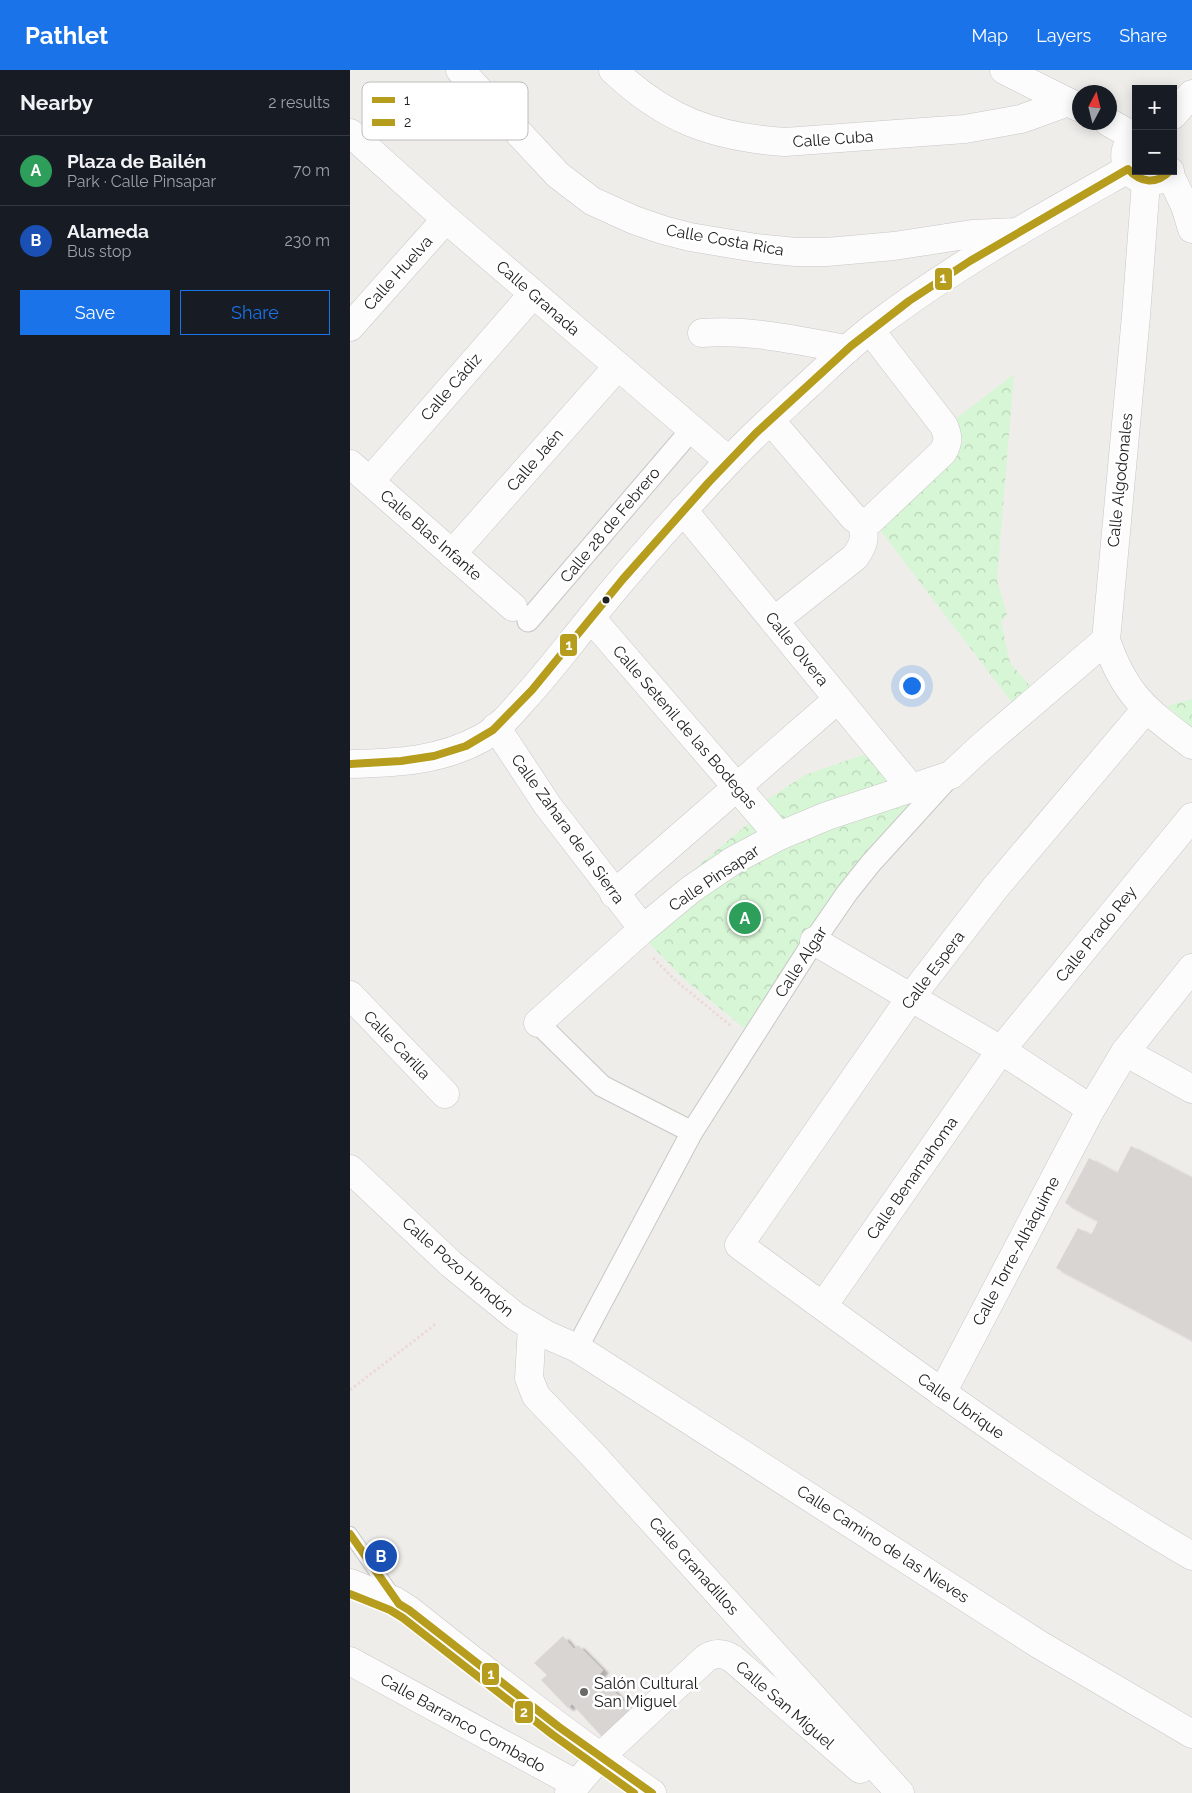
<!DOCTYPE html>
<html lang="en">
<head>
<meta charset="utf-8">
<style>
	:root { --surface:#171b24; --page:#20242c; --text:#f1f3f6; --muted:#9ea1a6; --line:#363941; --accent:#1a73e8 }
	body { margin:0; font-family:Raleway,sans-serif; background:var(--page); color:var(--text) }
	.controls { position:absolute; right:15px; top:15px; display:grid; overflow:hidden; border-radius:0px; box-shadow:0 2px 12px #0003 }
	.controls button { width:45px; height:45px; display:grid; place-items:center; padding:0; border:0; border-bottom:1px solid var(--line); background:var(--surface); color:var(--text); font:25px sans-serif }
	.compass { position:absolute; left:722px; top:15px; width:45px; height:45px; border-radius:50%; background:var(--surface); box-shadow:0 2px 12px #0003; rotate:7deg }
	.you { position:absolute; left:561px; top:615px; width:18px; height:18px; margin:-12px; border:4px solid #fff; border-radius:50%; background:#1a73e8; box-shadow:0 0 0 8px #1a73e833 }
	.badge { display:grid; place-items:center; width:32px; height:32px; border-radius:50%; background:var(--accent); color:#fff; font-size:16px; font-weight:700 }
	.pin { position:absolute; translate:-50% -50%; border:2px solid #fff; box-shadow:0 1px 5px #0006 }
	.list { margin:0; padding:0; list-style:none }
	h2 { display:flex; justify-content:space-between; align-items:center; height:65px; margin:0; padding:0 20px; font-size:21px }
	h2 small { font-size:16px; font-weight:400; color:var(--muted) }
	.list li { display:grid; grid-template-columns:32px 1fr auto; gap:15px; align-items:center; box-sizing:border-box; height:70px; padding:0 20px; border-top:1px solid var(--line) }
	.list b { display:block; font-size:19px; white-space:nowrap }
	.list p { margin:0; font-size:16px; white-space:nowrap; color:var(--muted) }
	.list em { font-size:16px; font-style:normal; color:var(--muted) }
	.actions { display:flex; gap:10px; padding:15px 20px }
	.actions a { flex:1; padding:11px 0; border:1px solid var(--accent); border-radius:0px; text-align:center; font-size:18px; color:var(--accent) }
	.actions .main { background:var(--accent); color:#fff }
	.map { position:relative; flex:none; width:842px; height:1723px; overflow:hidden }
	header { display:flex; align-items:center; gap:30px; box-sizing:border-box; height:70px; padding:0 25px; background:var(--accent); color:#fff }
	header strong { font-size:24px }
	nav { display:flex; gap:28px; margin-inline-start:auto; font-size:18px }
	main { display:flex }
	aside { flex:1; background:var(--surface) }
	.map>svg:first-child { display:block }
	.park { fill:url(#park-crowns) }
	.building { fill:#d8d5d2; filter:url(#shadow) }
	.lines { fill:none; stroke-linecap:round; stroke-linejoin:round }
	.service-casing { stroke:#c8c7c6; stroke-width:16 }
	.pedestrian-casing { stroke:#c8c7c6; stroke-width:23 }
	.minor-casing { stroke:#c8c7c6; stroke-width:29 }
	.tertiary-casing { stroke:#c8c7c6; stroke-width:29 }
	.path { stroke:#ecdad9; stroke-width:3; stroke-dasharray:2.5 2.5; stroke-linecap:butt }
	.service { stroke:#fdfcfc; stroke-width:14 }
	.pedestrian { stroke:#fdfcfc; stroke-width:21 }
	.minor { stroke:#fdfcfc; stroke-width:28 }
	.tertiary { stroke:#fdfcfc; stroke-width:28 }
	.bus-1-casing { stroke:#fff; stroke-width:11 }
	.bus-2-casing { stroke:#fff; stroke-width:11 }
	.bus-1 { stroke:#b79d1e; stroke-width:8 }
	.bus-2 { stroke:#b79d1e; stroke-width:8 }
	.bus-dot { fill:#212121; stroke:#fff; stroke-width:2 }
	.poi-dot { fill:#696867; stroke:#fff; stroke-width:2 }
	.labels { text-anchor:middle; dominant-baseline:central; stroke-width:5; stroke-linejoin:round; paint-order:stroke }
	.street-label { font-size:16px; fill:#212121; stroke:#fff }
	.poi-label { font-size:16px; fill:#212121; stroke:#fff; text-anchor:start }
	.key { fill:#fff; stroke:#bcbcbc; stroke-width:1 }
	.key-label { font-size:14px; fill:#212121 }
	.line-badge { stroke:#fff; stroke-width:2 }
	.badge-label { font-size:14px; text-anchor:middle; font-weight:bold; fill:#fff }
</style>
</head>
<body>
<header>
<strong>Pathlet</strong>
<nav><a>Map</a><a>Layers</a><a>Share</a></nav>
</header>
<main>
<aside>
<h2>Nearby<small>2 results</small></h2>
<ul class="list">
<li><span class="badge" style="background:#2e9e5b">A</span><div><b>Plaza de Bailén</b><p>Park · Calle Pinsapar</p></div><em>70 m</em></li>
<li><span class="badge" style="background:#1a4fb4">B</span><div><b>Alameda</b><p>Bus stop</p></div><em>230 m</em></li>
</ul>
<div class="actions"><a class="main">Save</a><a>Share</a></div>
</aside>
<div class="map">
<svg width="842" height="1723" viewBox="0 0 842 1723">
	<defs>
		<pattern id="park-crowns" width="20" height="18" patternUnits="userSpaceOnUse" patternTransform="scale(1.25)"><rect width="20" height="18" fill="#d7f6d5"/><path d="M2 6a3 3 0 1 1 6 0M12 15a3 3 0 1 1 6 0" fill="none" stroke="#b8d3b7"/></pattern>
		<filter id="shadow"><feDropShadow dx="5.5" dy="3" stdDeviation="1" flood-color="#0004"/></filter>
	</defs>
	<rect width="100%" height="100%" fill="#efedea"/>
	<g class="park">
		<polygon points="664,304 647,510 657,545 651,552 660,593 682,618 664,635 526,455 613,372 604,350"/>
		<polygon points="842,629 842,659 817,636"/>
		<polygon points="518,683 541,717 431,758 412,733 455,705"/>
		<polygon points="565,728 398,961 333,908 293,867 432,773"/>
		<polygon points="405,748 418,764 292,843"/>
	</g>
	<g class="building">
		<polygon points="781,1076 842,1108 842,1270 706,1198 728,1158 741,1165 748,1151 715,1133 739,1088 767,1103"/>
		<polygon points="213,1566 224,1579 228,1575 253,1600 249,1605 283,1641 254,1669 222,1634 218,1638 191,1610 197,1605 184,1593"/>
	</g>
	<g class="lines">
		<g class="service-casing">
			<polyline id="service" points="0,1464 44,1527"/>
		</g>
		<g class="pedestrian-casing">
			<g id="pedestrian">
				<polyline points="178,551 342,359"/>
				<polyline points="188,953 252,1016 342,1062"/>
				<polyline points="227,1278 342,1062 464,871 497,823 521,793 601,705"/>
			</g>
		</g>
		<g class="minor-casing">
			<g id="minor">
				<polyline points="110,0 208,105 242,131 284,150 313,160 340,167 406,178 446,182 477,182 544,176 622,164 668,162"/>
				<path d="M 263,0 C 316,50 363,67 435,72 L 615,59 L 671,49 L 718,32"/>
				<polyline points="654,0 728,37"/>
				<polyline points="758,52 785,67"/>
				<polyline points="0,63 96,149 379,391"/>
				<polyline points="819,103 835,136 842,159"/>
				<polyline points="0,257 96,149"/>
				<path d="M 352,263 C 401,259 449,271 497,279"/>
				<path d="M 421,351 L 504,448 L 512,452 L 521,450 L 593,382 C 599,372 598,366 594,356 L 520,260"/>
				<polyline points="0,394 163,537"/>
				<polyline points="20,411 183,224"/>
				<polyline points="333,440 561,718"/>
				<polyline points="102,484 268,296"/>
				<polyline points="241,548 429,766"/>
				<path d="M 424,551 L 505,487 C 515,473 515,468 512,452"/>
				<path d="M 796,639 L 645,818 L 561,927 L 389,1175 C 537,1283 683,1393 842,1486"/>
				<polyline points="146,657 198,736 293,859"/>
				<polyline points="264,824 488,629"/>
				<polyline points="464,871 651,980 741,1039"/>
				<polyline points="0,925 95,1024"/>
				<polyline points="188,953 293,859 340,820 384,790 429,766 477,746 601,705 631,677 756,570"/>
				<polyline points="775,982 842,1019"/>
				<polyline points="473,1236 651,980 842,747"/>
				<polyline points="182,1257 179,1308 186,1326 241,1383 550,1723"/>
				<polyline points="592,1323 741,1039 775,982 842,898"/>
				<path d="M 0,1513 L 45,1531 L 59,1540 C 139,1603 218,1666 302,1723"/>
				<polyline points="0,1591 226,1714"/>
				<path d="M 219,1723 L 249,1688 L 356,1588 C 366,1582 374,1583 383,1589 L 510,1699"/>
			</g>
		</g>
		<g class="tertiary-casing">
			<g id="tertiary">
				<polyline points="823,45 842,24"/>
				<path d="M 786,66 C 756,90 795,130 820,101"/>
				<path d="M 796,112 L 786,246 L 756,570 C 775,626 797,641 842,675"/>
				<path d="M 0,694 C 46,693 91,691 132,668 C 148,659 161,644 173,630 C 197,604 218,576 240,549 C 283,495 330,443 377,393 C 402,366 430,341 457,316 C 480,295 503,272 529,253 C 607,194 693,147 778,99"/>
				<polyline points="0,1099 101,1194 165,1246 197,1265 227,1278 690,1575 842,1664"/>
			</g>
		</g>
		<g class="path">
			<polyline points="303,888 325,910 381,956"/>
			<polyline points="0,1320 87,1253"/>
		</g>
		<use href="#service" class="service"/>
		<use href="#pedestrian" class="pedestrian"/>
		<use href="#minor" class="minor"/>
		<use href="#tertiary" class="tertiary"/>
		<g class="bus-1-casing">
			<g id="bus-1">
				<path d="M 0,694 L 51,691 L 84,686 L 116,676 L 143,660 L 182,620 L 273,509 L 359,412 L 406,363 L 501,276 L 559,231 L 620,191 L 778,99 C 791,113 806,115 820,101"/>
				<polyline points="0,1464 49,1534 59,1540 209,1657 302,1723"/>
			</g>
		</g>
		<g class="bus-2-casing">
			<polyline id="bus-2" points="0,1524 40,1540 53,1548 203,1665 284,1723"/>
		</g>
		<use href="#bus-1" class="bus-1"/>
		<use href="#bus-2" class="bus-2"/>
	</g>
	<circle class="bus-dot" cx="256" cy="530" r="4.5"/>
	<circle class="poi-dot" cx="234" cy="1622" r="5"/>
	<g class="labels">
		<g class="street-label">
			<text transform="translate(483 69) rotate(-4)">Calle Cuba</text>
			<text transform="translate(375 170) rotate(10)">Calle Costa Rica</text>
			<text transform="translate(48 203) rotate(-48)">Calle Huelva</text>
			<text transform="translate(188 228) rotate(41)">Calle Granada</text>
			<text transform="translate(101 317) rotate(-49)">Calle Cádiz</text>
			<text transform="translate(185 390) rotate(-49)">Calle Jaén</text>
			<text transform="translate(770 410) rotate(-84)">Calle Algodonales</text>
			<text transform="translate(260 455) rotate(-50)">Calle 28 de Febrero</text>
			<text transform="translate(81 465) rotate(41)">Calle Blas Infante</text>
			<text transform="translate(447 579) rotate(51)">Calle Olvera</text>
			<text transform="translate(335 657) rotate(49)">Calle Setenil de las Bodegas</text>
			<text transform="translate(218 759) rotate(54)">Calle Zahara de la Sierra</text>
			<text transform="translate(364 808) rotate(-34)">Calle Pinsapar</text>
			<text transform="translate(746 864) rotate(-51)">Calle Prado Rey</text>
			<text transform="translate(451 892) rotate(-57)">Calle Algar</text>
			<text transform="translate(583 900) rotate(-53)">Calle Espera</text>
			<text transform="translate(47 975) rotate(46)">Calle Carilla</text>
			<text transform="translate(562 1108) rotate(-55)">Calle Benamahoma</text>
			<text transform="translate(666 1181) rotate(-62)">Calle Torre-Alháquime</text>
			<text transform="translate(108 1197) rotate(41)">Calle Pozo Hondón</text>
			<text transform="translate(611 1336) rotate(35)">Calle Ubrique</text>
			<text transform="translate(533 1474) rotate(33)">Calle Camino de las Nieves</text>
			<text transform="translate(344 1496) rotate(48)">Calle Granadillos</text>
			<text transform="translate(435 1635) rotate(41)">Calle San Miguel</text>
			<text transform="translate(113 1653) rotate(29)">Calle Barranco Combado</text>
		</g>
		<g class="poi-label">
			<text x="244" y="1613">Salón Cultural<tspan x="244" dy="18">San Miguel</tspan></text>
		</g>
	</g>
	<rect x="12" y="12" width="166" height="58" rx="8" class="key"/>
	<rect x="22" y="27" width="23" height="6" fill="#b79d1e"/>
	<rect x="22" y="49" width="23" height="7" fill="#b79d1e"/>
	<g class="key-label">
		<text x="54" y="35">1</text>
		<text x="54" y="57">2</text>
	</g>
	<g class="line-badge">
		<rect x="584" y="197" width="19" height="24" rx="5" fill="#b79d1e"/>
		<rect x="209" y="563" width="19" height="24" rx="5" fill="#b79d1e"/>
		<rect x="131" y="1592" width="19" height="24" rx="5" fill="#b79d1e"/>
		<rect x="164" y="1630" width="20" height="24" rx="5" fill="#b79d1e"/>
	</g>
	<g class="badge-label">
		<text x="593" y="213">1</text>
		<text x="219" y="580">1</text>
		<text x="141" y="1609">1</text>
		<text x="174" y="1647">2</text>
	</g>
</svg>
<div class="controls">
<button>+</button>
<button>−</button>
</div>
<svg class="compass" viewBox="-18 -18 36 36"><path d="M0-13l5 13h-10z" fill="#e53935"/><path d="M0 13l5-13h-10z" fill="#9ea1a6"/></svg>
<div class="you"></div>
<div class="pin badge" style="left:395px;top:848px;background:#2e9e5b">A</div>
<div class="pin badge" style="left:31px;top:1486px;background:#1a4fb4">B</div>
</div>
</main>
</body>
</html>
